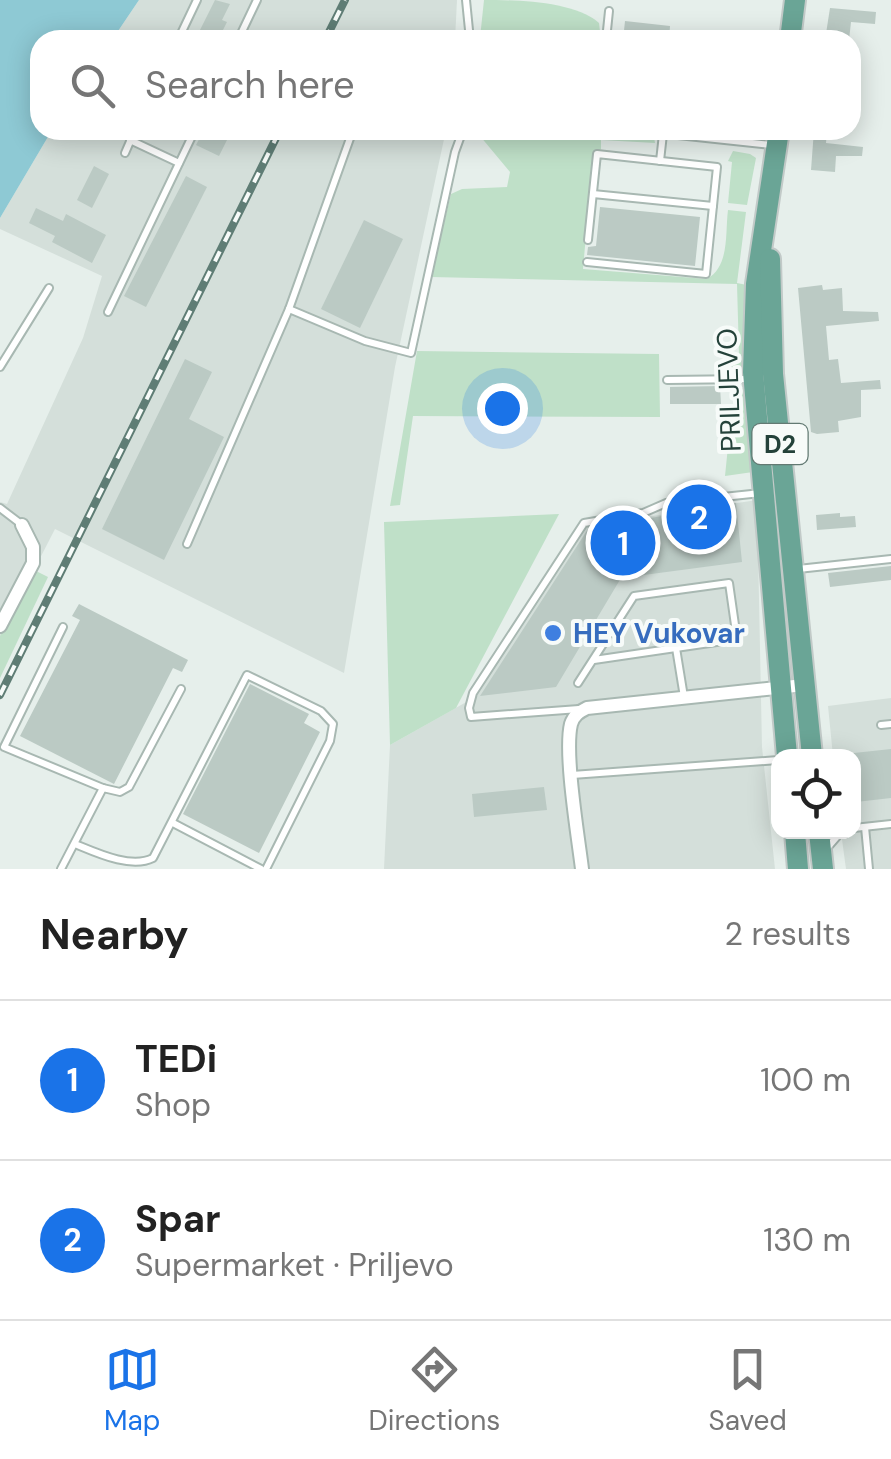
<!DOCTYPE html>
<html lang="en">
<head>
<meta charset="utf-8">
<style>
	:root { --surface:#fff; --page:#f6f6f6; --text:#222; --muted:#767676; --line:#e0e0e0; --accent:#1a73e8 }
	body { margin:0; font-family:"DM Sans",sans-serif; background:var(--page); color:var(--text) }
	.controls { position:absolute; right:30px; bottom:30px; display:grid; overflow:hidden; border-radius:20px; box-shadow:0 5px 25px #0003 }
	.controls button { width:90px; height:90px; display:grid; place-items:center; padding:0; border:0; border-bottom:2px solid var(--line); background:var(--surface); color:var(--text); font:50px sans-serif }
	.you { position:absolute; left:502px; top:408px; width:35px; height:35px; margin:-25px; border:8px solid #fff; border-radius:50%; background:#1a73e8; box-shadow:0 0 0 15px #1a73e833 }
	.badge { display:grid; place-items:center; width:65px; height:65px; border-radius:50%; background:var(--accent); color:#fff; font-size:32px; font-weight:700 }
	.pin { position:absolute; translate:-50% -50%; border:5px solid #fff; box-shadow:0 2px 10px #0006 }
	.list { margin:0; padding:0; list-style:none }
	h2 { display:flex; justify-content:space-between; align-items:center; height:130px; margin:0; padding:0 40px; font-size:42px }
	h2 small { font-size:32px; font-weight:400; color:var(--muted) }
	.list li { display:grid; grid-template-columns:65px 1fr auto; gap:30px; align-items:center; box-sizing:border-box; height:160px; padding:0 40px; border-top:2px solid var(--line) }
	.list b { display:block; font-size:38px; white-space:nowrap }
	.list p { margin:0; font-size:32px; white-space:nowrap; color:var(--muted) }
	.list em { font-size:32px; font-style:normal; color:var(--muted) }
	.icon { flex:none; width:55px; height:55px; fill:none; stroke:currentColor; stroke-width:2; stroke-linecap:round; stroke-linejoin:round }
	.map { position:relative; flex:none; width:891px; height:869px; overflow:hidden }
	.search { position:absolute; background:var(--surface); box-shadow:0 5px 25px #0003; left:30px; right:30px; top:30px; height:110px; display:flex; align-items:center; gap:25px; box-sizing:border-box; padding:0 35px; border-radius:30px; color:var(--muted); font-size:38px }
	.sheet { height:450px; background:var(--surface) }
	nav { display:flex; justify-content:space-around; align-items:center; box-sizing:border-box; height:140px; border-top:2px solid var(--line); background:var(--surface); font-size:28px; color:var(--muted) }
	nav a { display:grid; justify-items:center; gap:5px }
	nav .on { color:var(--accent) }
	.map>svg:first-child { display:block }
	.built { fill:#d4dfda }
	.green { fill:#bfe0c8 }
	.water { fill:#8ec9d4 }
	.building { fill:#bbcac4 }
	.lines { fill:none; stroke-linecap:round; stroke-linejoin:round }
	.service-casing { stroke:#a8b8b2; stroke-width:10 }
	.minor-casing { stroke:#a8b8b2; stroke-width:16 }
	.primary-casing { stroke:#c2cac8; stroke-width:24 }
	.service { stroke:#fff; stroke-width:6 }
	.minor { stroke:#fff; stroke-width:12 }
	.primary { stroke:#6aa596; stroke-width:20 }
	.rail-casing { stroke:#5f7d75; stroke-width:8 }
	.rail { stroke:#f7fbf9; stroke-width:4; stroke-dasharray:11; stroke-linecap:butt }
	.shop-dot { fill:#3f7fe0; stroke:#f7fbf9; stroke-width:4 }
	.labels { text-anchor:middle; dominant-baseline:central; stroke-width:8; stroke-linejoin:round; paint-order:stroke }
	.shield { fill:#f7fbf9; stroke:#637a73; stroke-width:2.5 }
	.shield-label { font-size:25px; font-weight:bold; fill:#24423a }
	.street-label { font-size:28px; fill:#24423a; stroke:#f7fbf9 }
	.shop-label { font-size:28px; font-weight:bold; fill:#366cbe; stroke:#f7fbf9; text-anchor:start }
</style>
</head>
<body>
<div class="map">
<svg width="891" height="869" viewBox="0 0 891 869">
	<rect width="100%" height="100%" fill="#e6efeb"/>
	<g class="built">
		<polygon points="139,0 457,0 455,40 112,40"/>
		<polygon points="52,130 446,130 395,367 344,673 55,529 0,636 0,502 7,504 83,338 102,276 0,229 0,218"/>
		<polygon points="757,500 762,747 775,869 384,869 390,745 477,696 588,526"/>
		<polygon points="891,698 891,869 846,869 841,832 854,832 854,756 833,756 828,706"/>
	</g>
	<g class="green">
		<path d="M 484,0 C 516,0 574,1 599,23 L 601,40 L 480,38 Z"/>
		<path d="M 475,130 L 586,130 L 654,137 L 655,143 L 601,140 L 601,149 L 593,156 L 583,269 L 707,279 C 730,266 725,233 728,210 L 746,212 L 737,283 L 747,285 L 745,373 L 732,375 L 731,355 L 739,355 L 737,284 L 431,277 L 451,194 L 462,189 L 507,187 L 510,172 Z"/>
		<polygon points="733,151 750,154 756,158 747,205 728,203 732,162 728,161"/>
		<polygon points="417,351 659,354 660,417 413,416 400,505 390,506"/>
		<polygon points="733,388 747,388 753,472 725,476 731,417 734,414"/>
		<polygon points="559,514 456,708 390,745 384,522"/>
		<polygon points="34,570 48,577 0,678 0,636"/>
	</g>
	<polygon class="water" points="0,0 139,0 112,40 40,40 40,130 52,130 0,218"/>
	<g class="building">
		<polygon points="215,0 230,4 222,20 227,22 218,40 195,40"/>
		<polygon points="830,8 876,12 875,24 851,22 849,40 825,40"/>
		<polygon points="625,21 670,26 669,40 623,40"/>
		<polygon points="204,130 232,130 219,156 196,145"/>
		<polygon points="814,130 827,130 826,143 863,147 862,156 836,156 835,172 811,170"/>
		<polygon points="94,166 109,174 92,208 77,200"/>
		<polygon points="186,176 207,187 146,307 124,296"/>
		<polygon points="600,207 700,217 695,266 587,255 588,247 596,246"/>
		<polygon points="36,208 63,221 66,214 106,235 92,263 52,242 55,236 29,223"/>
		<polygon points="364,220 403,239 360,328 321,309"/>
		<polygon points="822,285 823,290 842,288 843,311 878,312 879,321 826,326 829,360 838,359 841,383 880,380 881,389 861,390 861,417 838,421 839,432 817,434 811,432 798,288"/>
		<polygon points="185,359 212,372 189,419 224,437 164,560 102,529"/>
		<polygon points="720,386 721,404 670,404 670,387"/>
		<polygon points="736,503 742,562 621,578 556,687 480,696 588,529"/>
		<polygon points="840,513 840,517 855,516 856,527 817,530 816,515"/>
		<polygon points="891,566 891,580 830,587 828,573"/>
		<polygon points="79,604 188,660 182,672 173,668 114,784 20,736 80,620 72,616"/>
		<polygon points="250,684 309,714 304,723 320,732 259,853 183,814"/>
		<polygon points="891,749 891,798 856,802 854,753"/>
		<polygon points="544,787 547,810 474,817 472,794"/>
	</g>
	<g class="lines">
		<g class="service-casing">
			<g id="service">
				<polyline points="466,0 470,40"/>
				<polyline points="178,40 197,0"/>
				<polyline points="238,40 257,0"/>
				<polyline points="606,40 609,11"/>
				<polyline points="631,130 771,145"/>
				<polyline points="130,140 179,163"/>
				<polyline points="125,153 135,130"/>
				<polyline points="660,161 663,134"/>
				<polyline points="593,194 713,206"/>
				<polyline points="587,262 706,274 717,167 597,154 588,240"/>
				<polyline points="289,309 365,341 411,353 455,152 463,130"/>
				<polyline points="108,312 195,130"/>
				<polyline points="0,367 49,288"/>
				<polyline points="667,380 750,379"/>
				<polyline points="0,508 21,524"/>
				<polyline points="187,544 289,309 353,130"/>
				<polyline points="798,569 891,559"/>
				<polyline points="63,627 4,747 103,788 120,792 129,787 181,689"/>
				<polyline points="676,648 684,697"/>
				<polyline points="578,683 634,596 729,583 737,639 594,660"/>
				<polyline points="579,709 471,717 469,708 473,693 584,523 643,513 666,503 761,493"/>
				<polyline points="881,725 891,724"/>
				<polyline points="572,775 778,760"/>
				<polyline points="173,823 261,869"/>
				<polyline points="865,827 869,869"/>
				<polyline points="854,828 891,824"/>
				<path d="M 75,844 C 97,853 131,869 153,858 L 247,675 L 321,711 L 333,724 L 330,741 L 266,869"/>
				<polyline points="828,847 841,832"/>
				<polyline points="61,869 103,788"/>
			</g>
		</g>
		<g class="minor-casing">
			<g id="minor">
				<polyline points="0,626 33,563 33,547 22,525"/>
				<path d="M 582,869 C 578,836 564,753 571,724 C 574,715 579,712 587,708 L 804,685"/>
			</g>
		</g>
		<g class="primary-casing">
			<g id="primary">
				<polyline points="790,40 795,0"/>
				<polyline points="779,130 756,284 753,372 787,756"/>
				<polyline points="770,259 773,374 812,756"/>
				<polyline points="795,832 798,869"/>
				<polyline points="819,832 823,869"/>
			</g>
		</g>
		<use href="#service" class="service"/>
		<use href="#minor" class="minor"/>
		<use href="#primary" class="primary"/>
		<g class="rail-casing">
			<g id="rail">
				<polyline points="325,40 345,0"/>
				<polyline points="0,695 280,130"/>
			</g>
		</g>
		<use href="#rail" class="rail"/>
	</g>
	<circle class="shop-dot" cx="553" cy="633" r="10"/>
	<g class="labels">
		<rect class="shield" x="752.5" y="424" width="55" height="40" rx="8"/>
		<g class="shield-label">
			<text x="780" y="444">D2</text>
		</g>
		<g class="street-label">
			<text transform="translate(729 390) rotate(-92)">PRILJEVO</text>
		</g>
		<g class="shop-label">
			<text x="573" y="633">HEY Vukovar</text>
		</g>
	</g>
</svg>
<div class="controls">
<button><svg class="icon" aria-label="locate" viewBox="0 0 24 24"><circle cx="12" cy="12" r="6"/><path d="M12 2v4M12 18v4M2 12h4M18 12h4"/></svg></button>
</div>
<div class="you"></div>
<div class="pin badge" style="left:623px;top:543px">1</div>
<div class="pin badge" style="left:699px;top:517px">2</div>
<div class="search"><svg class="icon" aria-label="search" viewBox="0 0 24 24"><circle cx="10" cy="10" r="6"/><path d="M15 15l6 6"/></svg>Search here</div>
</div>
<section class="sheet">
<h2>Nearby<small>2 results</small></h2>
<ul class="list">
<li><span class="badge">1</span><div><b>TEDi</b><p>Shop</p></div><em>100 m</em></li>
<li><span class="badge">2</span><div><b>Spar</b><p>Supermarket · Priljevo</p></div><em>130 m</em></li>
</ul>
</section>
<nav>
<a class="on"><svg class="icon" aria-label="map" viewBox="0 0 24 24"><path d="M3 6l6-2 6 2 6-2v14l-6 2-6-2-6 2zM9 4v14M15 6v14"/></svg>Map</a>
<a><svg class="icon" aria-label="directions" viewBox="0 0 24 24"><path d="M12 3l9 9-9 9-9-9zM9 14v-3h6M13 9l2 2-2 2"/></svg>Directions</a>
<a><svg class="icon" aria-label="saved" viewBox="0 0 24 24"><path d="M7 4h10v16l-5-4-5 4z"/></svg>Saved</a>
</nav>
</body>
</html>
